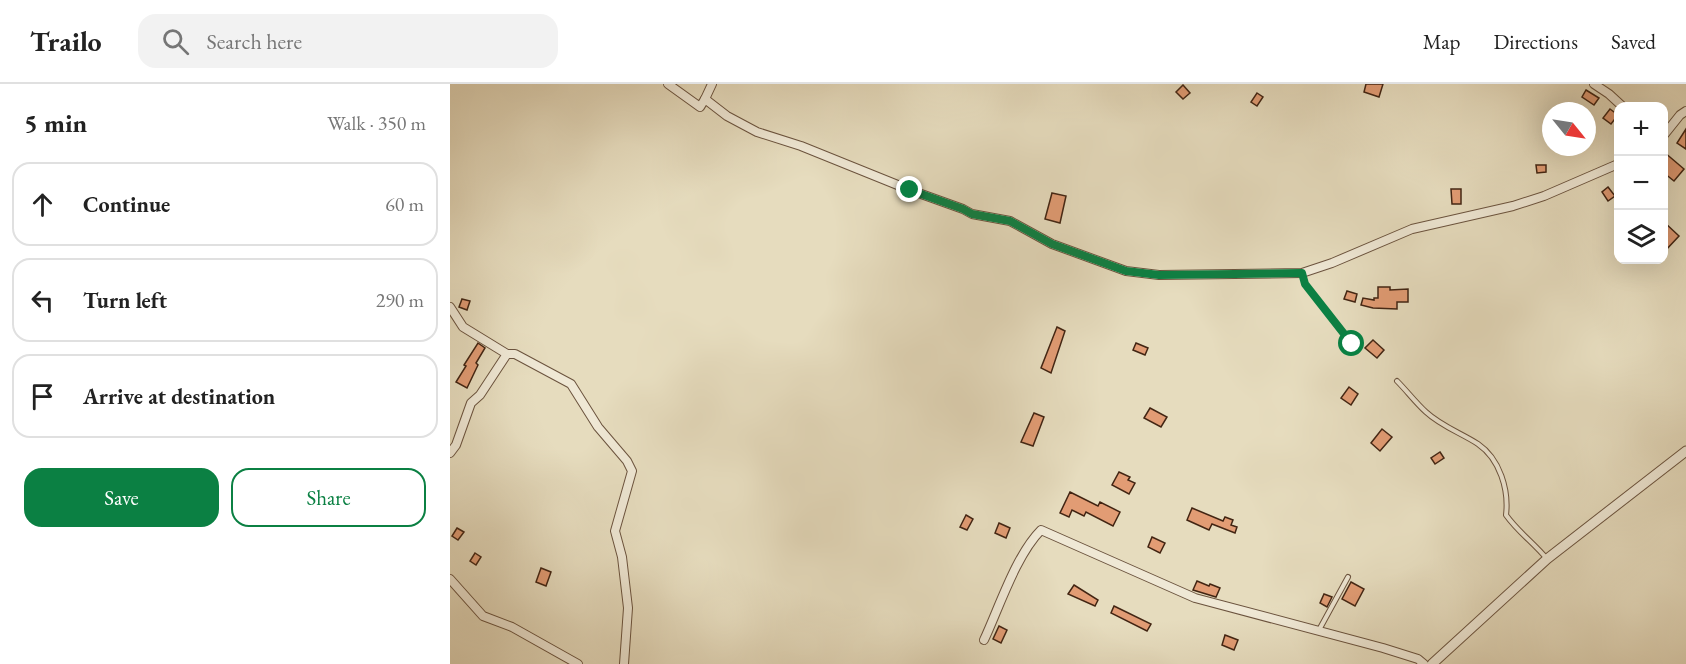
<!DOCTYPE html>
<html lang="en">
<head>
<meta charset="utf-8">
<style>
	:root { --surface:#fff; --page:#f2f2f2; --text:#222; --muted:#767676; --line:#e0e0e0; --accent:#0b8043 }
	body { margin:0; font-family:"EB Garamond",serif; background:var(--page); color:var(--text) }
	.controls { position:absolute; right:18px; top:18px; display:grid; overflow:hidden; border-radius:12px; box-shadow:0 6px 24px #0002 }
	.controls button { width:54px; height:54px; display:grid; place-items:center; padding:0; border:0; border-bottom:2px solid var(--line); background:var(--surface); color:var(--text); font:30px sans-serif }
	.compass { position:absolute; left:1092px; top:18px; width:54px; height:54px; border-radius:50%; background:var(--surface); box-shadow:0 6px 24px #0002; rotate:120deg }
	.stop { position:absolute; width:18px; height:18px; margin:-14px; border:4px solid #0b8043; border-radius:50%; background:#fff }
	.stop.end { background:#0b8043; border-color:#fff; box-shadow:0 2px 6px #0008 }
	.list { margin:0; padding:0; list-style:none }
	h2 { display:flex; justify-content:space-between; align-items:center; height:78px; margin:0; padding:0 24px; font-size:26px }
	h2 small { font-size:20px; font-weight:400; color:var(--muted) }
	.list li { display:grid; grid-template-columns:39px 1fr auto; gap:18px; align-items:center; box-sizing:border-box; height:84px; margin:0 12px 12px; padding:0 12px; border:2px solid var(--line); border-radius:18px }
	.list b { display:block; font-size:22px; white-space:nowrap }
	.list em { font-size:20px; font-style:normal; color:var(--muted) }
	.actions { display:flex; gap:12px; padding:18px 24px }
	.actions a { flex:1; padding:14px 0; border:2px solid var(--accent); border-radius:18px; text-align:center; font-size:21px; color:var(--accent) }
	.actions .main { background:var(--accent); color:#fff }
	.icon { flex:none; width:33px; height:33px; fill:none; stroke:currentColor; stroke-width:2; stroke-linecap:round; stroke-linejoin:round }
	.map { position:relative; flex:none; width:1236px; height:580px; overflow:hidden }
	header { display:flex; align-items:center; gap:36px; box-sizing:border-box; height:84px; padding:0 30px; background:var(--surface); border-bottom:2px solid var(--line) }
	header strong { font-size:28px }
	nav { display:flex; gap:33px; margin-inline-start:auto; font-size:21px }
	.search { width:420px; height:54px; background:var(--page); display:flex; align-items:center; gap:15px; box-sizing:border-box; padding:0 21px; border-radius:18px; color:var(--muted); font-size:22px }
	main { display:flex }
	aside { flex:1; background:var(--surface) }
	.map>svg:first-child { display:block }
	.building { fill:#e29c74; stroke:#422513; stroke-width:1.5 }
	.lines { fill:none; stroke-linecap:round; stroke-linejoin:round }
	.service-casing { stroke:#6b533e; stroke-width:6 }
	.minor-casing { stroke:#6b533e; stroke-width:10 }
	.tertiary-casing { stroke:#6b533e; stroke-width:11 }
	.service { stroke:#efe8d5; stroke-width:4 }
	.minor { stroke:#efe8d5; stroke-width:8 }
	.tertiary { stroke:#efe8d5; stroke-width:9 }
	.route { stroke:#0b8043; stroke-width:8 }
</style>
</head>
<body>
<header>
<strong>Trailo</strong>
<div class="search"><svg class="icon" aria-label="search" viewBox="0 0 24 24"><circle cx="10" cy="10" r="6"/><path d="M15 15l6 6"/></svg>Search here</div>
<nav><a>Map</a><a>Directions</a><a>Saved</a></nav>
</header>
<main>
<aside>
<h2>5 min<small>Walk · 350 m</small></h2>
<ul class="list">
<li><svg class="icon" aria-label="ahead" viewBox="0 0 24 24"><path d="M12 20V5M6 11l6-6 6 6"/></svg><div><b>Continue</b></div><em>60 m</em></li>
<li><svg class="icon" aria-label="left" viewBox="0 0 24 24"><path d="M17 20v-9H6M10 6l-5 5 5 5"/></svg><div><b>Turn left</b></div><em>290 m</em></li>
<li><svg class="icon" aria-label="arrive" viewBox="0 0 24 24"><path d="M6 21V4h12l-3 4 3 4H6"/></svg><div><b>Arrive at destination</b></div></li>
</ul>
<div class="actions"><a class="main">Save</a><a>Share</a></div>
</aside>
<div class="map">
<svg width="1236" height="580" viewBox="0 0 1236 580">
	<rect width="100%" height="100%" fill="#e6dcbe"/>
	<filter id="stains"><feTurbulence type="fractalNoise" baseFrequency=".00333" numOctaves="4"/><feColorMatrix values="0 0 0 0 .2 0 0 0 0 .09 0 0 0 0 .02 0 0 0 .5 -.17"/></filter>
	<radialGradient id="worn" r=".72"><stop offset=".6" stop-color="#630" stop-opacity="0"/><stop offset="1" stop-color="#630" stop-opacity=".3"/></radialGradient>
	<g class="building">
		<polygon points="916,0 933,0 929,13 914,8"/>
		<polygon points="733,1 740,9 733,15 726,8"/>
		<polygon points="1136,6 1149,14 1144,21 1132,13"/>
		<polygon points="807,9 813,13 807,22 801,18"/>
		<polygon points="1160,25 1168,31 1161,40 1153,34"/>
		<polygon points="1236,45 1236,65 1227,59"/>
		<polygon points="1214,68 1234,85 1224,97 1214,89"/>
		<polygon points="1086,81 1096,81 1096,88 1087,89"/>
		<polygon points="1158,103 1165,112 1158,117 1152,108"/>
		<polygon points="1001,105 1011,105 1011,120 1002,120"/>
		<polygon points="602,109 616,112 610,139 595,135"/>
		<polygon points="1214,138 1229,152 1214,168"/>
		<polygon points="928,203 940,203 940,206 958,205 958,218 947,218 947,225 923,224 911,221 913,214 924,216 924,214 928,214"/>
		<polygon points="897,207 907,210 905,218 894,215"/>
		<polygon points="12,215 20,217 17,226 9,223"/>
		<polygon points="607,243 615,247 601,289 591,284"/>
		<polygon points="923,256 934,266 927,274 915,264"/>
		<polygon points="28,259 35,264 26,279 28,281 17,304 6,298 16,282 14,281"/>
		<polygon points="686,259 698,264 695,271 683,266"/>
		<polygon points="899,303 908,310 901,321 891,314"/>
		<polygon points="700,324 717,333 711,343 694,334"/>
		<polygon points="584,329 594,333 583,362 571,358"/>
		<polygon points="932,345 942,353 930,367 921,359"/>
		<polygon points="990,368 994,374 985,380 981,374"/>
		<polygon points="669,388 680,393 678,396 685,399 679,410 662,401"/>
		<polygon points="620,408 648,422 650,418 670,428 663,442 636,428 634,432 622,426 619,433 610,429"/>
		<polygon points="742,424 773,437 775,433 783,436 781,441 787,443 785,449 762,440 759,446 737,436"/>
		<polygon points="516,431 523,435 517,446 510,443"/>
		<polygon points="549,439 560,444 556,454 545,449"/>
		<polygon points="7,444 14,448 8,456 2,452"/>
		<polygon points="702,453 715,459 710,469 698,463"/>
		<polygon points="25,469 31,473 26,481 20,477"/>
		<polygon points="91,484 101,488 96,502 86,498"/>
		<polygon points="747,497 759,502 760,500 770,504 766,513 743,506"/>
		<polygon points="901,498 914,505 905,522 892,515"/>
		<polygon points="624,501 648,516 645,522 618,510"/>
		<polygon points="874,510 882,513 877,523 870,519"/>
		<polygon points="664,522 701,540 697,547 661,529"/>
		<polygon points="549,542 557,546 551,559 543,555"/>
		<polygon points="775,551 788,556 784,566 772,561"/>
	</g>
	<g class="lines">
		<g class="service-casing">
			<g id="service">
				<polyline points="852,189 855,200 902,260"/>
				<path d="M 947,297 C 957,307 966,319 976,328 C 991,342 1011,349 1028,360 C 1050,375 1059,406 1056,431 C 1068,448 1084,459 1097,475"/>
				<polyline points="869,546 898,493"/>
			</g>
		</g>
		<g class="minor-casing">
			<g id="minor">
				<polyline points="218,0 250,23 255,15 262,0"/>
				<polyline points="1144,0 1159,10 1172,22"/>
				<polyline points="255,15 277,32 307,48 351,62 460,106 513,125 522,130 560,137 602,160 676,187 709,191 852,189 882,179 962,145 1063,122 1094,112 1168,80"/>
				<polyline points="1214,51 1230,31 1236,27"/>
				<polyline points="0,223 13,243 57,270"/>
				<polyline points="0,369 6,361 21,319 30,311 57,270 65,270 121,300 148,343 177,377 182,387 165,447 172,473 178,524 174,580"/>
				<polyline points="0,495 33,532 62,543 128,580"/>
				<path d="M 534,556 C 549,524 566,471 591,446 L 745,514 L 933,564 L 968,575 L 974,580"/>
			</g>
		</g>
		<g class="tertiary-casing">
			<polyline id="tertiary" points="982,580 1097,475 1236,367"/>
		</g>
		<use href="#service" class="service"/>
		<use href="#minor" class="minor"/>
		<use href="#tertiary" class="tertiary"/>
	</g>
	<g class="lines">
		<polyline class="route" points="460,106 513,125 522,130 560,137 602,160 676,187 709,191 852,189 855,200 902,260"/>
	</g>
	<rect width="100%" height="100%" filter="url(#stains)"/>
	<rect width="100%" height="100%" fill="url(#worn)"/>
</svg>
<div class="controls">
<button>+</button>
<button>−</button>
<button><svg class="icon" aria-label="layers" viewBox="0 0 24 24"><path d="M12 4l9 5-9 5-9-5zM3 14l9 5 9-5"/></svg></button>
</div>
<svg class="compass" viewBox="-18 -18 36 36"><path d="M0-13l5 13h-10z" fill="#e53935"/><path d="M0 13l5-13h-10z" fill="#767676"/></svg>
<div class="stop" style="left:902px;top:260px"></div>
<div class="stop end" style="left:460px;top:106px"></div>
</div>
</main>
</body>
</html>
